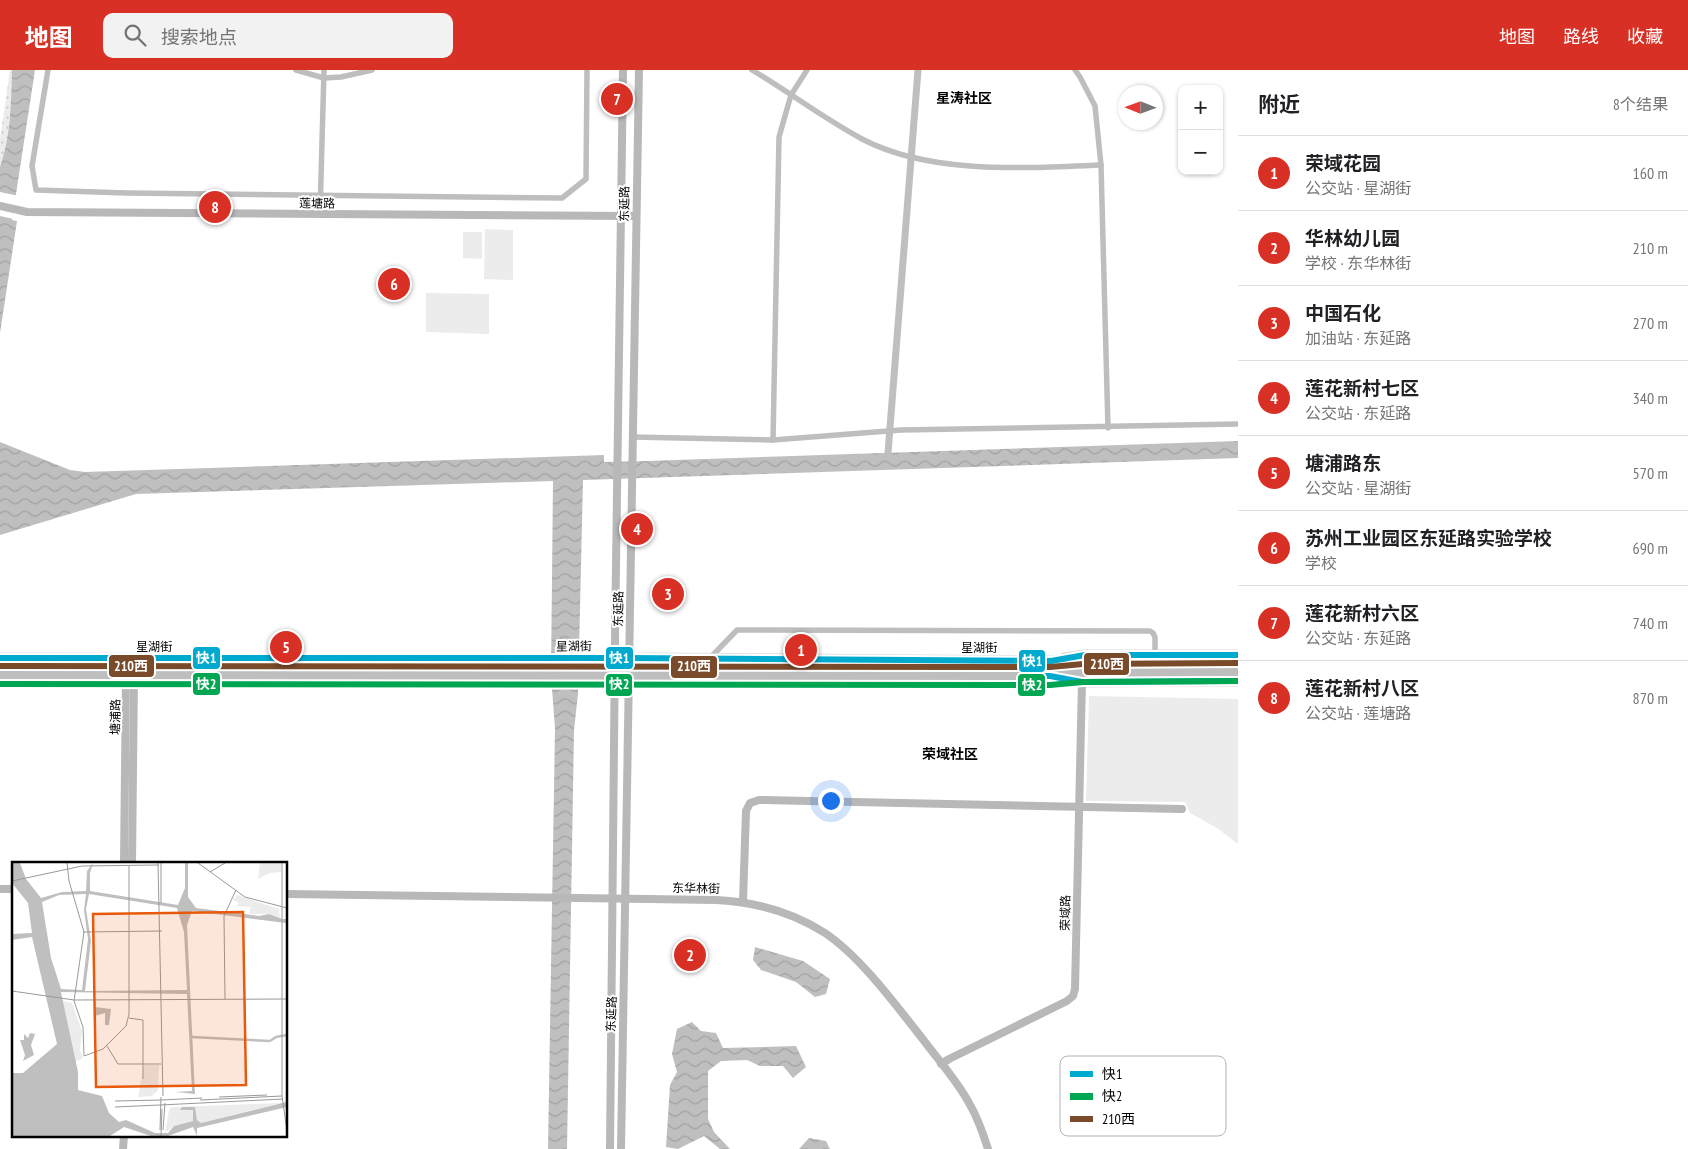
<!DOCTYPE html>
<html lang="zh">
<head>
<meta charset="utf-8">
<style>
	:root { --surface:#fff; --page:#f2f2f2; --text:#202124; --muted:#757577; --line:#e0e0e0; --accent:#d93025 }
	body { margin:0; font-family:"PT Sans Narrow","Noto Sans SC",sans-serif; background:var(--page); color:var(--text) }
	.controls { position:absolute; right:15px; top:15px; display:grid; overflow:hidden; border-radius:10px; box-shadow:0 1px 4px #0004 }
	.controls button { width:45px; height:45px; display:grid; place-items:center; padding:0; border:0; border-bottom:1px solid var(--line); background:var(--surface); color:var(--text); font:25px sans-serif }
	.compass { position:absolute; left:1118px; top:15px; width:45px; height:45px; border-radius:50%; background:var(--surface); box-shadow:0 1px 4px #0004; rotate:271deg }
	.you { position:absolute; left:830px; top:730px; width:18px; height:18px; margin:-12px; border:4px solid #fff; border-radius:50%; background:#1a73e8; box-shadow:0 0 0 8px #1a73e833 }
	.badge { display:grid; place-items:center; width:32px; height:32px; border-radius:50%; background:var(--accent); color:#fff; font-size:16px; font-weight:700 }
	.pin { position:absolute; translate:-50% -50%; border:2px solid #fff; box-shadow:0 1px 5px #0006 }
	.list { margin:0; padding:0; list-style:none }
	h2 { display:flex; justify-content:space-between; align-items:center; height:65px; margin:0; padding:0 20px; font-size:21px }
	h2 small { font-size:16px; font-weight:400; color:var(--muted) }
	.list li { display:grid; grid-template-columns:32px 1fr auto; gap:15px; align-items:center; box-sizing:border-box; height:75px; padding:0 20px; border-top:1px solid var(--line) }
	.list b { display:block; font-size:19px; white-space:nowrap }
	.list p { margin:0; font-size:16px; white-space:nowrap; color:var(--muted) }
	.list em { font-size:16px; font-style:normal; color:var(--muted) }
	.icon { flex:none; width:28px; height:28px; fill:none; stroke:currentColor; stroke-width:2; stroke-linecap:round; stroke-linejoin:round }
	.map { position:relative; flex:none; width:1238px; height:1079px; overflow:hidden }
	header { display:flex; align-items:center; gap:30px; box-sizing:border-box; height:70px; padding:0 25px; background:var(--accent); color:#fff }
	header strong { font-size:24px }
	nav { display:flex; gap:28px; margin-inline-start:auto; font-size:18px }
	.search { width:350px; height:45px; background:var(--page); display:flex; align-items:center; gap:12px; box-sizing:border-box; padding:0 18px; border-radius:10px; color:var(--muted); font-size:19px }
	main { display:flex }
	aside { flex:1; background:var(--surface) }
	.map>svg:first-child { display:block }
	.grass { fill:url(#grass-dots) }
	.park { fill:#ececec }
	.water { fill:url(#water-waves) }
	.pier { fill:#fff }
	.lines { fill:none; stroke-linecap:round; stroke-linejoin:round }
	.canal { stroke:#bfbfbf; stroke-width:7 }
	.primary-casing { stroke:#dbdbdb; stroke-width:11 }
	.street { stroke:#bebebe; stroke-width:5.5 }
	.secondary { stroke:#b8b8b8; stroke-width:8 }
	.primary { stroke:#bebebe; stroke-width:9 }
	.bus-1-casing { stroke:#fff; stroke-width:10 }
	.bus-2-casing { stroke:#fff; stroke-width:10 }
	.bus-3-casing { stroke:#fff; stroke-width:10 }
	.bus-1 { stroke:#00a9ce; stroke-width:6 }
	.bus-2 { stroke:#00a651; stroke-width:6 }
	.bus-3 { stroke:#7a4b2a; stroke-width:6 }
	.labels { text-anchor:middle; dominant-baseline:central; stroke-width:4; stroke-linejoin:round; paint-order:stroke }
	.street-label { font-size:12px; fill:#000; stroke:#fff }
	.neighbourhood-label { font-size:14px; font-weight:bold; fill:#000; stroke:#fff }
	.inset-river { fill:none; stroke:#bfbfbf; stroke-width:2.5 }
	.inset-road { fill:none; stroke:#999; stroke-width:1 }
	.view { fill:#e8590c; fill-opacity:0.15; stroke:#e8590c; stroke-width:2.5 }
	.inset-edge { fill:none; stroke:#000; stroke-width:2.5 }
	.key { fill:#fff; stroke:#b2b2b2; stroke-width:1 }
	.key-label { font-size:14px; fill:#000 }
	.line-badge { stroke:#fff; stroke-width:2 }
	.badge-label { font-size:14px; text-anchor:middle; font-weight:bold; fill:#fff }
</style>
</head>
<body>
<header>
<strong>地图</strong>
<div class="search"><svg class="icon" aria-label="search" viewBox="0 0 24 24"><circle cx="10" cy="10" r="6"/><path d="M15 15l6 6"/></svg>搜索地点</div>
<nav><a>地图</a><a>路线</a><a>收藏</a></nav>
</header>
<main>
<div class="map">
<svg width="1238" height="1079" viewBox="0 0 1238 1079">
	<defs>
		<pattern id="grass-dots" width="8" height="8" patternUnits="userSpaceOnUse" patternTransform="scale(1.25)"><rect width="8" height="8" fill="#ececec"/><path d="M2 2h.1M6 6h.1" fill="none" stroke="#c9c9c9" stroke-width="1.8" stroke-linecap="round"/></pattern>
		<pattern id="water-waves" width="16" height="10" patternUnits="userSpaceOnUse" patternTransform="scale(1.25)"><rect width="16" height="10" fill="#bfbfbf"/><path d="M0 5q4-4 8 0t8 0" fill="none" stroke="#a2a2a2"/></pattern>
	</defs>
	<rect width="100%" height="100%" fill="#fff"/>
	<path class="grass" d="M 10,0 L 12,0 C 11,33 11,65 0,97 L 0,69 Z"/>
	<g class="park">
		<polygon points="485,159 513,160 513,210 484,209"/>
		<polygon points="463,162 482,162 482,189 463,188"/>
		<polygon points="426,223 489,224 489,264 426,262"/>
		<polygon points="1089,626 1238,629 1238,774 1217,758 1190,743 1185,732 1086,731"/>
	</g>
	<g class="water">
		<path d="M 12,0 L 35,0 L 12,150 L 17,151 L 0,263 L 0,97 C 11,65 11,33 12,0 Z"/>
		<polygon points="1238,371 1238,388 583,410 578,624 574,660 567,1079 548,1079 555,658 551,606 553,411 136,424 0,465 0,372 70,400 85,402 604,385 604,392 647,391"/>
		<polygon points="755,877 803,891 830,909 826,924 815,927 796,912 761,900 753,890"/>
		<polygon points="692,952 701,961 716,963 723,978 796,976 806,997 793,1008 783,996 760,996 747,990 721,991 708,1001 708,1049 714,1062 730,1079 720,1079 704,1066 678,1079 666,1077 670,1015 677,1002 672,984 677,959"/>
		<polygon points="809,1068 826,1071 830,1079 799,1079"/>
	</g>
	<polygon class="pier" points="0,122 19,126 14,149 0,146"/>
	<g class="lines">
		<path class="canal" d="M 888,383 C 899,255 907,127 918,0"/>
		<g class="primary-casing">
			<g id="primary">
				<polyline points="0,588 578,589 654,588 1051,591 1085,594 1238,593"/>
				<polyline points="1064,588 1085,585 1238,585"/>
				<polyline points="0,605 1050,606 1083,603 1238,602"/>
				<polyline points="1062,608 1082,612 1238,611"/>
			</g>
		</g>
		<g class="street">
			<polyline points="48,0 32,96 36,120 126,123 562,128 586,109 587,0"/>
			<polyline points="296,0 324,8 341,7 372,0"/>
			<path d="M 752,0 C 789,22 823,48 862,69 C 931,105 1025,98 1101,95"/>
			<polyline points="1075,0 1080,7 1095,36 1101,95 1108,358"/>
			<polyline points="320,144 324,0"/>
			<polyline points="632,367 773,370 901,360 1238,354"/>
			<polyline points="773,370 779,67 791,25 807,0"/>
			<polyline points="710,588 737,560 1150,561 1153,563 1155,567 1155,584"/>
		</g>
		<g class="secondary">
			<polyline points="0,136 27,142 635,146"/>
			<polyline points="131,590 134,605 132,793"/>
			<polyline points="124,793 126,605 130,588"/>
			<polyline points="0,819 14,819"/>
			<path d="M 286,824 L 717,830 C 756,832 792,842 825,863 C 861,887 898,938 925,972 C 940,992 957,1011 969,1033 C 978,1048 983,1063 988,1079"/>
			<polyline points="743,831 746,741 750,733 759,730 1182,739"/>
			<polyline points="941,994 949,989 1067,931 1073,926 1075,919 1082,612"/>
			<polyline points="123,1079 124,1065"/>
			<path d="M 610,1079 C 612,719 618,360 623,0"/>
			<polyline points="621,1079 639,0"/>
		</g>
		<use href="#primary" class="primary"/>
		<g class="bus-1-casing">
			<g id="bus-1">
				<polyline points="0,588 628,588 1051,591 1085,585 1238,585"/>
				<polyline points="1024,606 1050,606 1082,612 1238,611"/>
			</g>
		</g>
		<g class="bus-2-casing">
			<polyline id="bus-2" points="0,614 1050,615 1083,612 1238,611"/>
		</g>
		<g class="bus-3-casing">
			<polyline id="bus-3" points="0,596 1050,597 1083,594 1238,593"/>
		</g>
		<use href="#bus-1" class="bus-1"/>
		<use href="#bus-2" class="bus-2"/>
		<use href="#bus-3" class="bus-3"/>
	</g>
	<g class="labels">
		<g class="street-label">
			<text transform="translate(317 133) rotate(1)">莲塘路</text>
			<text transform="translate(624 134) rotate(-89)">东延路</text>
			<text transform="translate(618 539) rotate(-89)">东延路</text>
			<text x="154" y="576">星湖街</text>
			<text transform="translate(574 576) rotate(-1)">星湖街</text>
			<text x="979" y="577">星湖街</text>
			<text transform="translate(115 647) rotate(-89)">塘浦路</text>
			<text transform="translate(696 818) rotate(1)">东华林街</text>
			<text transform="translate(1065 843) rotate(-89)">荣域路</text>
			<text transform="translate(611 944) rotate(-88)">东延路</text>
		</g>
		<g class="neighbourhood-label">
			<text x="964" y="28">星涛社区</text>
			<text x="950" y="684">荣域社区</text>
		</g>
	</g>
	<g transform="translate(12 792)">
		<rect width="275" height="275" fill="#fff"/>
		<path d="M 248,1 L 269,1 L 269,10 L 258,11 L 246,17 ZM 225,33 L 267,47 L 268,57 L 258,52 L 237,52 L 239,45 L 225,44 L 227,41 L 221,38 ZM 51,139 L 60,141 L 70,169 L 68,188 L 71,196 L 63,200 ZM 132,203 L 147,203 L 146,228 L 140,234 L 126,235 ZM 268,241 L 189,261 L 185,258 L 183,245 L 169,248 L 181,248 L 181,259 L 162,264 L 153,271 L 157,248 L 160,245 Z" fill="#ececec"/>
		<path d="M 0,1 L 8,1 L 14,17 L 29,36 L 50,30 L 74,29 L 75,9 L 81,1 L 78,11 L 78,29 L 166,43 L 173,26 L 173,1 L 176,1 L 176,35 L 184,46 L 247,54 L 257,52 L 270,57 L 274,57 L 275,51 L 275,245 L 185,266 L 185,274 L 181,265 L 156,274 L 139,274 L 112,265 L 98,274 L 0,274 L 0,211 L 11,211 L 45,182 L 20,75 L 0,78 L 0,72 L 20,71 L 16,41 L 0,21 ZM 74,32 L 72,48 L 76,77 L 70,128 L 49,127 L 39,96 L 30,40 L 47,33 ZM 77,32 L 165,46 L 172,70 L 175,128 L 73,129 L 79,79 L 74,47 ZM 180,49 L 274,61 L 274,240 L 189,261 L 185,258 L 183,245 L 170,245 L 168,248 L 181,248 L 181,259 L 162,264 L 156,271 L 143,271 L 114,258 L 107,260 L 97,251 L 90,234 L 66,228 L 66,210 L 49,130 L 175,132 L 180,229 L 163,230 L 183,232 L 175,63 ZM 83,145 L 99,147 L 97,163 L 93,163 L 93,151 L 83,154 ZM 18,171 L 23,172 L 19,183 L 22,193 L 11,199 L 13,193 L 8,178 L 12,178 L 12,172 L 16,176 Z" fill="#bfbfbf" fill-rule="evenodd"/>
		<path class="inset-river" d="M 180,175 L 258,179M 258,179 L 264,175 L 275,173"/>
		<path class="inset-road" d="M 55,1 L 57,19 L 72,70 L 62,139M 146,1 L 151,234M 149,1 L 149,41M 186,1 L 233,35 L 275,46M 270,1 L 270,234 L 275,269M 198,10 L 213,1M 0,19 L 70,4 L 147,3M 71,70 L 150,69M 0,129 L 62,138 L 275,137M 213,137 L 212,54 L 224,28M 62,139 L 71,165 L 72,194 L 91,187 L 114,164 L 117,152 L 117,4M 117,156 L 131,158 L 131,217M 95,184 L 106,202 L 149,202M 207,235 L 255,233M 149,238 L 190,236M 188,238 L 270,234M 103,239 L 149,238M 148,243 L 271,237M 103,245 L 148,243M 148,268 L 149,235M 151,268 L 153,241M 149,274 L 150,247"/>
		<path class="view" d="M 231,50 L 234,223 L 84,225 L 81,52 Z"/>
		<rect width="275" height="275" class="inset-edge"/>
	</g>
	<rect x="1060" y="986" width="166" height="80" rx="8" class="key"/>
	<rect x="1070" y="1001" width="23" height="6" fill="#00a9ce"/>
	<rect x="1070" y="1023" width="23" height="7" fill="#00a651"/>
	<rect x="1070" y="1046" width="23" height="6" fill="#7a4b2a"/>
	<g class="key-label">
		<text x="1102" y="1009">快1</text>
		<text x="1102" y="1031">快2</text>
		<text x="1102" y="1054">210西</text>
	</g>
	<g class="line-badge">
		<rect x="192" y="576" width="29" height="24" rx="5" fill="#00a9ce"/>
		<rect x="605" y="576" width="29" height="24" rx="5" fill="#00a9ce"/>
		<rect x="1018" y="579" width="28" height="24" rx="5" fill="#00a9ce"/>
		<rect x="1083" y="582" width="47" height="24" rx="5" fill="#7a4b2a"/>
		<rect x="108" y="584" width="47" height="24" rx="5" fill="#7a4b2a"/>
		<rect x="670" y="585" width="48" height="24" rx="5" fill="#7a4b2a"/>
		<rect x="192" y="602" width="29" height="24" rx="5" fill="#00a651"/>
		<rect x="605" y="603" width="28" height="24" rx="5" fill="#00a651"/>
		<rect x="1017" y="603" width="29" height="24" rx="5" fill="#00a651"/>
	</g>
	<g class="badge-label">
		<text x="206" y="593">快1</text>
		<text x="619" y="593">快1</text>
		<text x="1032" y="596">快1</text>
		<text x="1107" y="599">210西</text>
		<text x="131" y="601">210西</text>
		<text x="694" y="601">210西</text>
		<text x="206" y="619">快2</text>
		<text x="619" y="619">快2</text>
		<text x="1032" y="620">快2</text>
	</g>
</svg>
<div class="controls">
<button>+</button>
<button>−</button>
</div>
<svg class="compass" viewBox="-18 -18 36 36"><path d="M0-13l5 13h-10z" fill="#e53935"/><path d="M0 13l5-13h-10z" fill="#757577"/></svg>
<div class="you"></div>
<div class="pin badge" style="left:801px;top:580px">1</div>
<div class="pin badge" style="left:690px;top:885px">2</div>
<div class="pin badge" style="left:668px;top:524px">3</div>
<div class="pin badge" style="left:637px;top:459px">4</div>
<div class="pin badge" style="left:286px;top:577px">5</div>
<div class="pin badge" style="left:394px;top:214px">6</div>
<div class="pin badge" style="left:617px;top:29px">7</div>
<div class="pin badge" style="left:215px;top:137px">8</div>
</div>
<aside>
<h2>附近<small>8个结果</small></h2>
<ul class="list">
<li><span class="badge">1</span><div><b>荣域花园</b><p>公交站 · 星湖街</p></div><em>160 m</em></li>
<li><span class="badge">2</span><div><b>华林幼儿园</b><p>学校 · 东华林街</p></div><em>210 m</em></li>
<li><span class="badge">3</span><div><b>中国石化</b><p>加油站 · 东延路</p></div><em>270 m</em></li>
<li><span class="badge">4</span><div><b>莲花新村七区</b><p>公交站 · 东延路</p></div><em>340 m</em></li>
<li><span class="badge">5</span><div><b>塘浦路东</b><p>公交站 · 星湖街</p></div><em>570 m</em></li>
<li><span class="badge">6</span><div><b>苏州工业园区东延路实验学校</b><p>学校</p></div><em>690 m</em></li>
<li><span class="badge">7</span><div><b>莲花新村六区</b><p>公交站 · 东延路</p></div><em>740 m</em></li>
<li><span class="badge">8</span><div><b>莲花新村八区</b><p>公交站 · 莲塘路</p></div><em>870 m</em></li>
</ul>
</aside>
</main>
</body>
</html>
